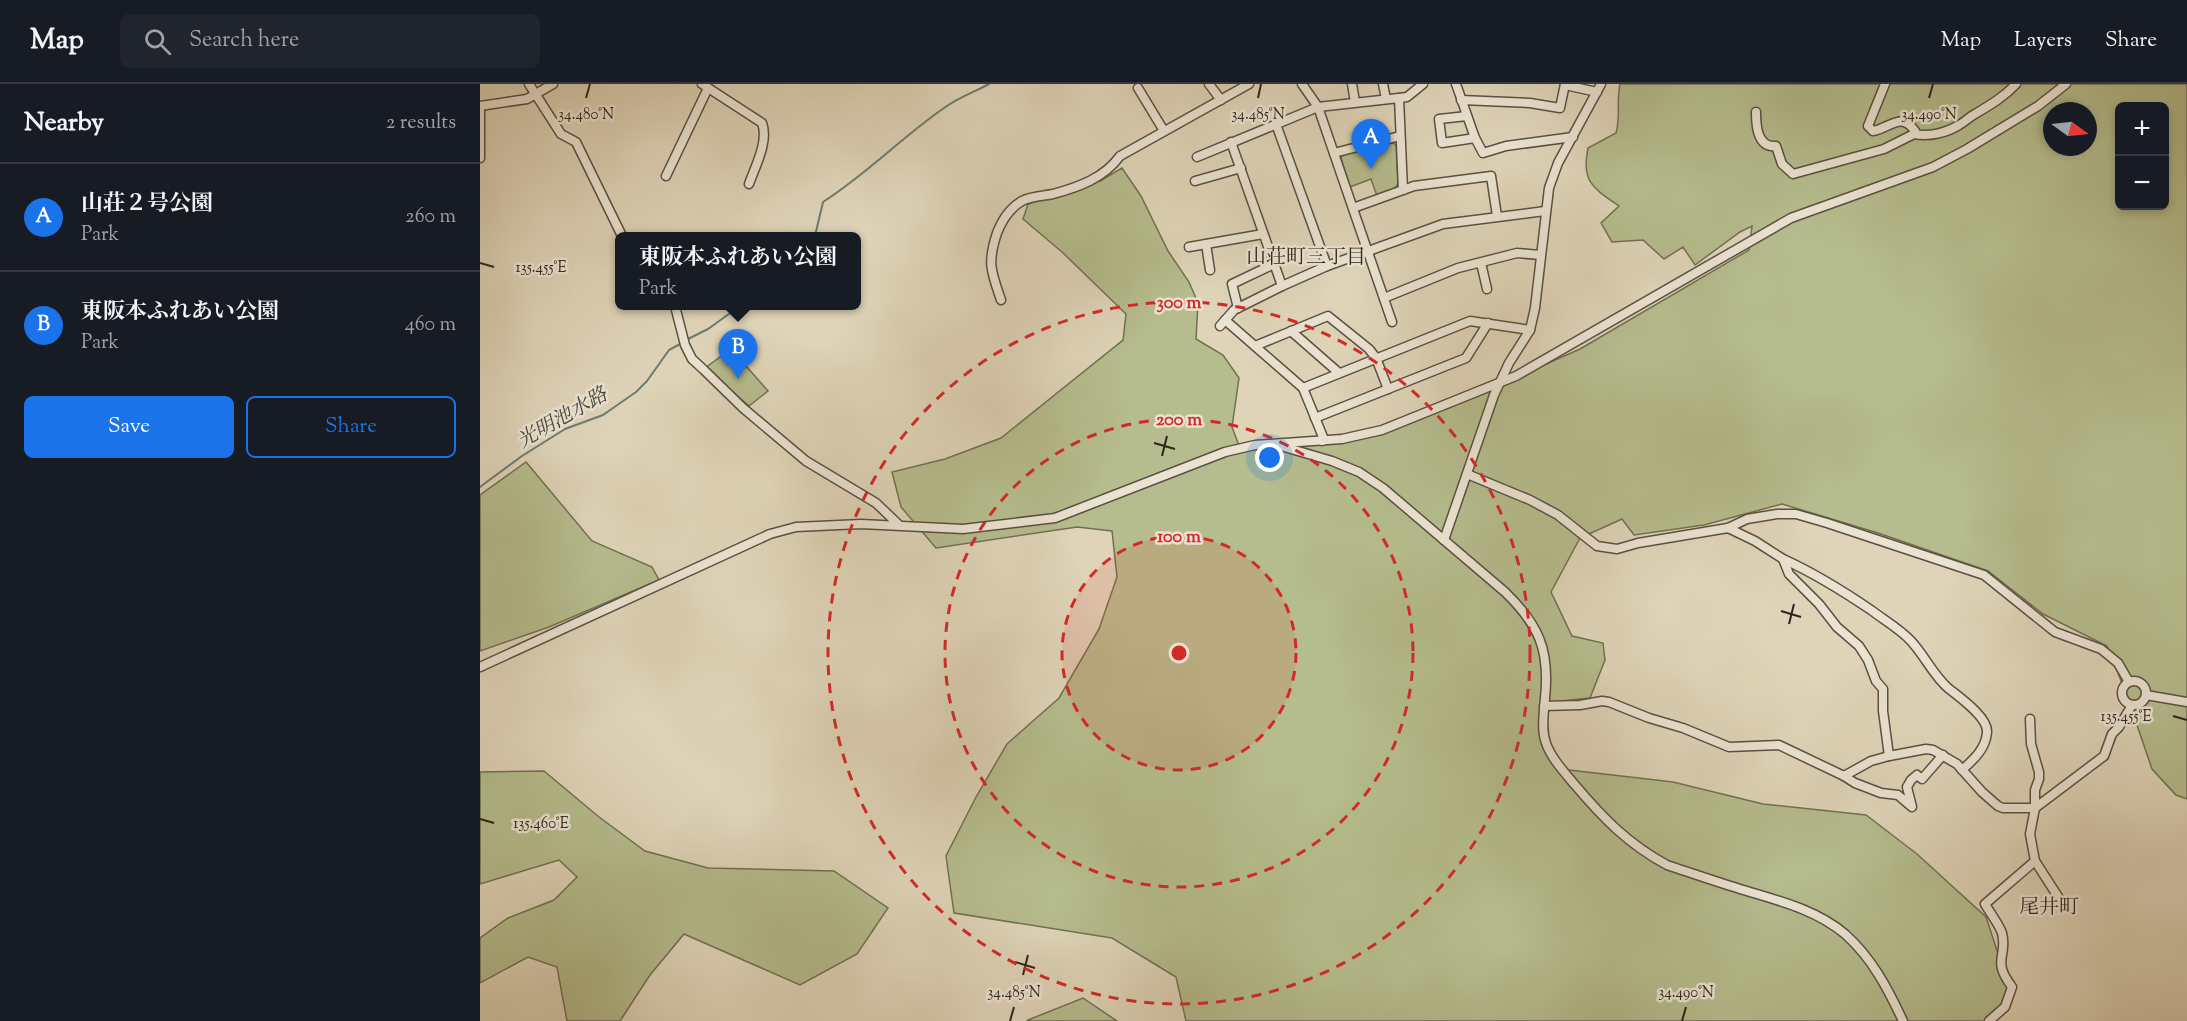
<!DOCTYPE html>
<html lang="en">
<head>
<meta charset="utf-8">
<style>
	:root { --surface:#171b24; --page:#20242c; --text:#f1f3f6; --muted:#9ea1a6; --line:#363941; --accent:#1a73e8 }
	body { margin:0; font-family:"Sorts Mill Goudy","Noto Serif JP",serif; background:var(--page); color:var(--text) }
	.controls { position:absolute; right:18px; top:18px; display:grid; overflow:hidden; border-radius:9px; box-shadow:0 3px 9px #0003 }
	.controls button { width:54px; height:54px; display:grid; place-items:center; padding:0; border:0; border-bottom:2px solid var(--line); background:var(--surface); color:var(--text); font:30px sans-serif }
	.compass { position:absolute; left:1563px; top:18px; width:54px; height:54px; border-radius:50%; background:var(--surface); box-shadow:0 3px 9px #0003; rotate:105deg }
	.you { position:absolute; left:790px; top:374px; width:21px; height:21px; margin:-15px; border:4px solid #fff; border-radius:50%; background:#1a73e8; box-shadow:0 0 0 9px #1a73e833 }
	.badge { display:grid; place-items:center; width:39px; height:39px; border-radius:50%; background:var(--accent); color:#fff; font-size:20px; font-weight:700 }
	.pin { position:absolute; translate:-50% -50px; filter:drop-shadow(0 2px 3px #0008) }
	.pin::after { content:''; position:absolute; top:32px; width:21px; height:18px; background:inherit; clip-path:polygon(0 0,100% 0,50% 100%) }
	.popup { position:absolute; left:135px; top:148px; width:246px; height:78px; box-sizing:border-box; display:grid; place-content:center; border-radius:9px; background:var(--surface); filter:drop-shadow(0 2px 4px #0005); font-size:20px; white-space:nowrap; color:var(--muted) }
	.popup b { font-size:22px; color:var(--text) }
	.popup::after { content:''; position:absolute; left:50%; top:100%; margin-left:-12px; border:12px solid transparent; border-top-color:var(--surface) }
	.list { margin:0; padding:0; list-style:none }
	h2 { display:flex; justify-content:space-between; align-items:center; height:78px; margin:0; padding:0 24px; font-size:26px }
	h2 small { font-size:20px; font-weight:400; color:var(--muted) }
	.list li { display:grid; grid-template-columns:39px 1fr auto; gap:18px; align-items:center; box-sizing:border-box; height:108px; padding:0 24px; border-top:2px solid var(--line) }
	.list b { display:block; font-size:22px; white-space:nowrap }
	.list p { margin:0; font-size:20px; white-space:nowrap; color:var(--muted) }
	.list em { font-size:20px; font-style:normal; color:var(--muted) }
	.actions { display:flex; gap:12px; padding:18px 24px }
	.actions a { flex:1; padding:14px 0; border:2px solid var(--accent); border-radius:9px; text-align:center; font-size:21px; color:var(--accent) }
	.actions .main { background:var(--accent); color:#fff }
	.icon { flex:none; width:33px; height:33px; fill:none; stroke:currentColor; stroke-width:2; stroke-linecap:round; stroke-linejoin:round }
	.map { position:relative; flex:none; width:1707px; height:937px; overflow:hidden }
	header { display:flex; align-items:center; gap:36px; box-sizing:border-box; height:84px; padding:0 30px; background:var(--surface); border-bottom:2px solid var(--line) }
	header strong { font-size:28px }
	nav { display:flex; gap:33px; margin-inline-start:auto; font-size:21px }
	.search { width:420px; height:54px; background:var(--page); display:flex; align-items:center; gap:15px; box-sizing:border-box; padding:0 21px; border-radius:9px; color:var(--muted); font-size:22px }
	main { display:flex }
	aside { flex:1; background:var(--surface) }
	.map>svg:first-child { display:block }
	.green { fill:#b5bc8d; stroke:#717054; stroke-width:1.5; fill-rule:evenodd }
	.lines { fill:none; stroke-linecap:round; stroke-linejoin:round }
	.stream { stroke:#6b7d70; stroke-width:2 }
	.minor-casing { stroke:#5a5042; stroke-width:11 }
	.minor { stroke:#eae3d1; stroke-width:8 }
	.ticks { fill:none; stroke:#2d241b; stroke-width:2 }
	.ring { fill:none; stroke:#d62828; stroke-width:3; stroke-dasharray:10 8 }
	.labels { text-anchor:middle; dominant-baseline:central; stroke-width:5; stroke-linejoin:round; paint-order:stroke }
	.neighbourhood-label { font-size:20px; fill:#2d241b; stroke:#eae3d1 }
	.water-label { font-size:20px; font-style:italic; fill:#47493e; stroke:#eae3d1 }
	.ticks-label { font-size:15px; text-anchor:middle; fill:#2d241b; stroke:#eae3d1; stroke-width:5; stroke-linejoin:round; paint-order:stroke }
	.centre { fill:#d62828; stroke:#eae3d1; stroke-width:3 }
	.ring-label { font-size:18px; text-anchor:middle; font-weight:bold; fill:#d62828; stroke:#eae3d1; stroke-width:5; stroke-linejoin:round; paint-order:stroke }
</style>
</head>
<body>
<header>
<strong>Map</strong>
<div class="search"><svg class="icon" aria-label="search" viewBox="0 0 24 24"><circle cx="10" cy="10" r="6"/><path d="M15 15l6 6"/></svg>Search here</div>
<nav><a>Map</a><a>Layers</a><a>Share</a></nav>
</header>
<main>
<aside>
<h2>Nearby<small>2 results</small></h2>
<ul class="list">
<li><span class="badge">A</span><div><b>山荘２号公園</b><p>Park</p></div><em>260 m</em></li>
<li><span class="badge">B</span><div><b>東阪本ふれあい公園</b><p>Park</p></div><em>460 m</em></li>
</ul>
<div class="actions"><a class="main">Save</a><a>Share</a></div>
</aside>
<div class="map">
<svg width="1707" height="937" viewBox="0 0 1707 937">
	<rect width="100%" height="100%" fill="#dfd4b8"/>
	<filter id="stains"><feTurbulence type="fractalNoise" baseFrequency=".00333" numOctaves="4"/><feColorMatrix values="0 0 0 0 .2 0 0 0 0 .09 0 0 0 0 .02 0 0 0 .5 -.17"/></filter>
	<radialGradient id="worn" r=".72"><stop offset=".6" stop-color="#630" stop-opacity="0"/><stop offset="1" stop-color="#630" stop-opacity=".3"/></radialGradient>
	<g class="green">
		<path d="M 1140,0 L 1707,0 L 1707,715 L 1696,711 L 1672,685 L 1646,609 L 1627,562 L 1563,530 L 1508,487 L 1398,449 L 1302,420 L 1224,441 L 1154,451 L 1142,435 L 1100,454 L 1071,508 L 1092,552 L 1123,559 L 1125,576 L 1110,614 L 1065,619 L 1066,659 L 1081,685 L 1193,698 L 1283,720 L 1386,731 L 1437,770 L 1506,833 L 1525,891 L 1529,913 L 1513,937 L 706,937 L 696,893 L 632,854 L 474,829 L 466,772 L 496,713 L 527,660 L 579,614 L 619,545 L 637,493 L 632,447 L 597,443 L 456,464 L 421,423 L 412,388 L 465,375 L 521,354 L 643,256 L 646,230 L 582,168 L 543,135 L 548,120 L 620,97 L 642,84 L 661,112 L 688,167 L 709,198 L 718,219 L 716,255 L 743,271 L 759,294 L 752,343 L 761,367 L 831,361 L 898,349 L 992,313 L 1100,265 L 1269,166 L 1272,142 L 1260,148 L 1215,181 L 1203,163 L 1184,175 L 1163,156 L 1132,158 L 1121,139 L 1139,122 C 1113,104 1101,98 1108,64 L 1136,49 C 1141,31 1136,19 1140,0 ZM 1640,22 L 1684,22 L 1684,122 L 1640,122 ZM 1572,27 L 1608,27 L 1608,63 L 1572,63 Z"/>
		<polygon points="913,59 916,61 918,100 914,105 897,112 891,95 870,103 861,74 863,70"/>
		<polygon points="251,265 288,307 269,322 225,284"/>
		<polygon points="46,378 112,457 172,483 179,496 69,543 0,567 0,411"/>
		<polygon points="64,687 119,733 165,767 228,784 354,787 408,824 377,870 320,901 204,850 170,891 140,937 87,937 77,883 48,873 0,899 0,854 28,834 74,816 97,793 79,776 0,800 0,688"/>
		<polygon points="603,914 637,937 547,937 548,936"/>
	</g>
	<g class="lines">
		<g class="stream">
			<path d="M 335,152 L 343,118 C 387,90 422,53 464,24 C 477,14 494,8 509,0"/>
			<polyline points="206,256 228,245 260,222"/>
			<polyline points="0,403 42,372 85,345 123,331 156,308 167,297 189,266 202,259"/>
		</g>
		<g class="minor-casing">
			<g id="minor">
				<polyline points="49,0 81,50 96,58 142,152"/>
				<path d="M 222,0 L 282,39 C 289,57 275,83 269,100"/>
				<polyline points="729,0 741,16"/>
				<polyline points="822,0 838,23 912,238"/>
				<polyline points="872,0 875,18"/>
				<polyline points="903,0 906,15"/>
				<polyline points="976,0 995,54 1003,69 1026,62 1093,53"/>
				<path d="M 1405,0 L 1388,42 L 1393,47 C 1410,44 1421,27 1435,47"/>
				<polyline points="1085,1 1117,8"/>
				<polyline points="658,4 684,47"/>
				<polyline points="919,14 927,13 943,0"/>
				<polyline points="981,16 1050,19 1080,24 1085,0"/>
				<polyline points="0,22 47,15 73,0"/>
				<polyline points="0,26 0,74"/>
				<path d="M 1276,28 C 1276,41 1277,64 1296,62 L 1302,80 L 1313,90 L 1404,65 L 1434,50 C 1449,53 1466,49 1479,41 C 1485,38 1489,33 1495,30 C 1510,21 1524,13 1536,0"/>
				<polyline points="987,32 959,35 962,59 995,54"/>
				<polyline points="796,40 847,182"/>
				<polyline points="751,58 802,202"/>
				<polyline points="854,69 920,52"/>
				<polyline points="717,73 838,23 919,14 923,106"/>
				<polyline points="186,92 228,4"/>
				<polyline points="715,97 761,84"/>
				<polyline points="873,124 934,102 1011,92 1017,132"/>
				<polyline points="726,160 730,186"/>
				<polyline points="709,163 783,150"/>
				<polyline points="1001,179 1007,205"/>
				<polyline points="904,214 978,184 1037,169 1060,171"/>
				<path d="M 521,216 C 511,187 507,179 517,149 C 522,136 530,124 542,117 C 551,112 563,112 573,110 C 599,103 624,94 640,72 L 769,0"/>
				<polyline points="195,222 205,261 212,275 224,286 263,324 326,377 396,419 419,441"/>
				<polyline points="758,224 752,200 794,180"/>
				<polyline points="745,236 823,304"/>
				<polyline points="740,242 754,226 802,202 847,182 963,140 1065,127"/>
				<polyline points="811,247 859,289"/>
				<polyline points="775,262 848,232 889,265 896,274 908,305"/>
				<polyline points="835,334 986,274 1008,239"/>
				<polyline points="842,357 843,353 823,304 990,237 1050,246"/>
				<path d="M 801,362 L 852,377 L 879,388 L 903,404 L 1025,508 C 1059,541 1070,566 1065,614 C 1064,629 1061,645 1066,659 C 1071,674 1085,689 1095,701 C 1123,734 1148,760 1187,781 C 1211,789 1234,797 1257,804 C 1295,816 1334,824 1365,850 C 1392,874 1408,905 1423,937"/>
				<polyline points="987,390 1050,416 1078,431 1117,462 1137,465 1158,459 1248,444 1267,435 1297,430 1316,430 1347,439 1504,491 1575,548 1621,565 1638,579 1649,598"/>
				<polyline points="1248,444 1275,457 1303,475 1309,490 1339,520 1357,543 1379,562 1388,576 1396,597 1403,605 1403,627 1409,672"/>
				<polyline points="964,456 1014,311 1029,279 1050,246 1055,224 1069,104 1078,79 1121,0"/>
				<path d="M 1303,475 C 1334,489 1363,507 1391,526 C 1404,536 1420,545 1431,557 C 1445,572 1453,591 1468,604 C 1479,613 1508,633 1507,648 C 1506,665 1493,676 1482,686"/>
				<polyline points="0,583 290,450 316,443 381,440 483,445 575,434 745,368 775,361 862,355 902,346 1036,292 1311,134 1453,83 1487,65 1558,22 1586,0"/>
				<circle cx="1654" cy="609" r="12"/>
				<polyline points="1666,611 1707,618"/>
				<polyline points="1064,622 1100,621 1122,617 1129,618 1169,634 1203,644 1249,663 1299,661 1364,692 1391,677 1409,672 1446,665 1453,666 1477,680 1502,708 1518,722 1523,724 1555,724 1624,672 1632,650 1639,643 1652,621"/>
				<polyline points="1364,692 1375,699 1401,709 1418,711 1432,723 1427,703 1431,696 1437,691 1442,695 1463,671"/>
				<polyline points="1555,777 1584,822"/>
				<path d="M 1509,937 L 1525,923 L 1532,903 C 1511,875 1528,874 1522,849 C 1519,840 1510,829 1505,820 L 1555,777 L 1550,750 L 1555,724 L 1555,706 L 1559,695 L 1559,688 L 1551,660 L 1550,635"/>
			</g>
		</g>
		<use href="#minor" class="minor"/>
	</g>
	<path class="ticks" d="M 106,14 L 110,0M 778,14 L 781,0M 1449,14 L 1453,0M 0,179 L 14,183M 674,359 L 695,365M 682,372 L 687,352M 1301,527 L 1321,533M 1309,540 L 1314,520M 1693,632 L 1707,636M 0,735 L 14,739M 535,878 L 555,884M 543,891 L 548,871M 530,937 L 534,923M 1202,937 L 1206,923"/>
	<circle cx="699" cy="569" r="117" fill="#d62828" fill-opacity=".12"/>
	<g class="ring">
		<circle cx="699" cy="569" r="117"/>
		<circle cx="699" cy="569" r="234"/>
		<circle cx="699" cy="569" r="351"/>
	</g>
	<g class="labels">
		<g class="neighbourhood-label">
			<text x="826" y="174">山荘町三丁目</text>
			<text x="1569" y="824">尾井町</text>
		</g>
		<g class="water-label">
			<text transform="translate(83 335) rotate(-30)">光明池水路</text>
		</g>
	</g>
	<g class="ticks-label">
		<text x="106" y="35">34.480°N</text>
		<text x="778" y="35">34.485°N</text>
		<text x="1449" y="35">34.490°N</text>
		<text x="61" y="188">135.455°E</text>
		<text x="1646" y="637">135.455°E</text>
		<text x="61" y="744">135.460°E</text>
		<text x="534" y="913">34.485°N</text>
		<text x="1206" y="913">34.490°N</text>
	</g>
	<circle cx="699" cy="569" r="9" class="centre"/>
	<g class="ring-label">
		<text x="699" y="224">300 m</text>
		<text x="699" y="341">200 m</text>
		<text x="699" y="458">100 m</text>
	</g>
	<rect width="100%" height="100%" filter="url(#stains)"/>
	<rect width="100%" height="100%" fill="url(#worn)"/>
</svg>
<div class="controls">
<button>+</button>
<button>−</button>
</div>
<svg class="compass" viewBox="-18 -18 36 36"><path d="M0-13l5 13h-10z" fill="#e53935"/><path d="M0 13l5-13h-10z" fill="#9ea1a6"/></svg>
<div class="you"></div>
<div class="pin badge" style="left:891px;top:85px">A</div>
<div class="pin badge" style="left:258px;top:295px">B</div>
<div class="popup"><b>東阪本ふれあい公園</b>Park</div>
</div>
</main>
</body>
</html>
